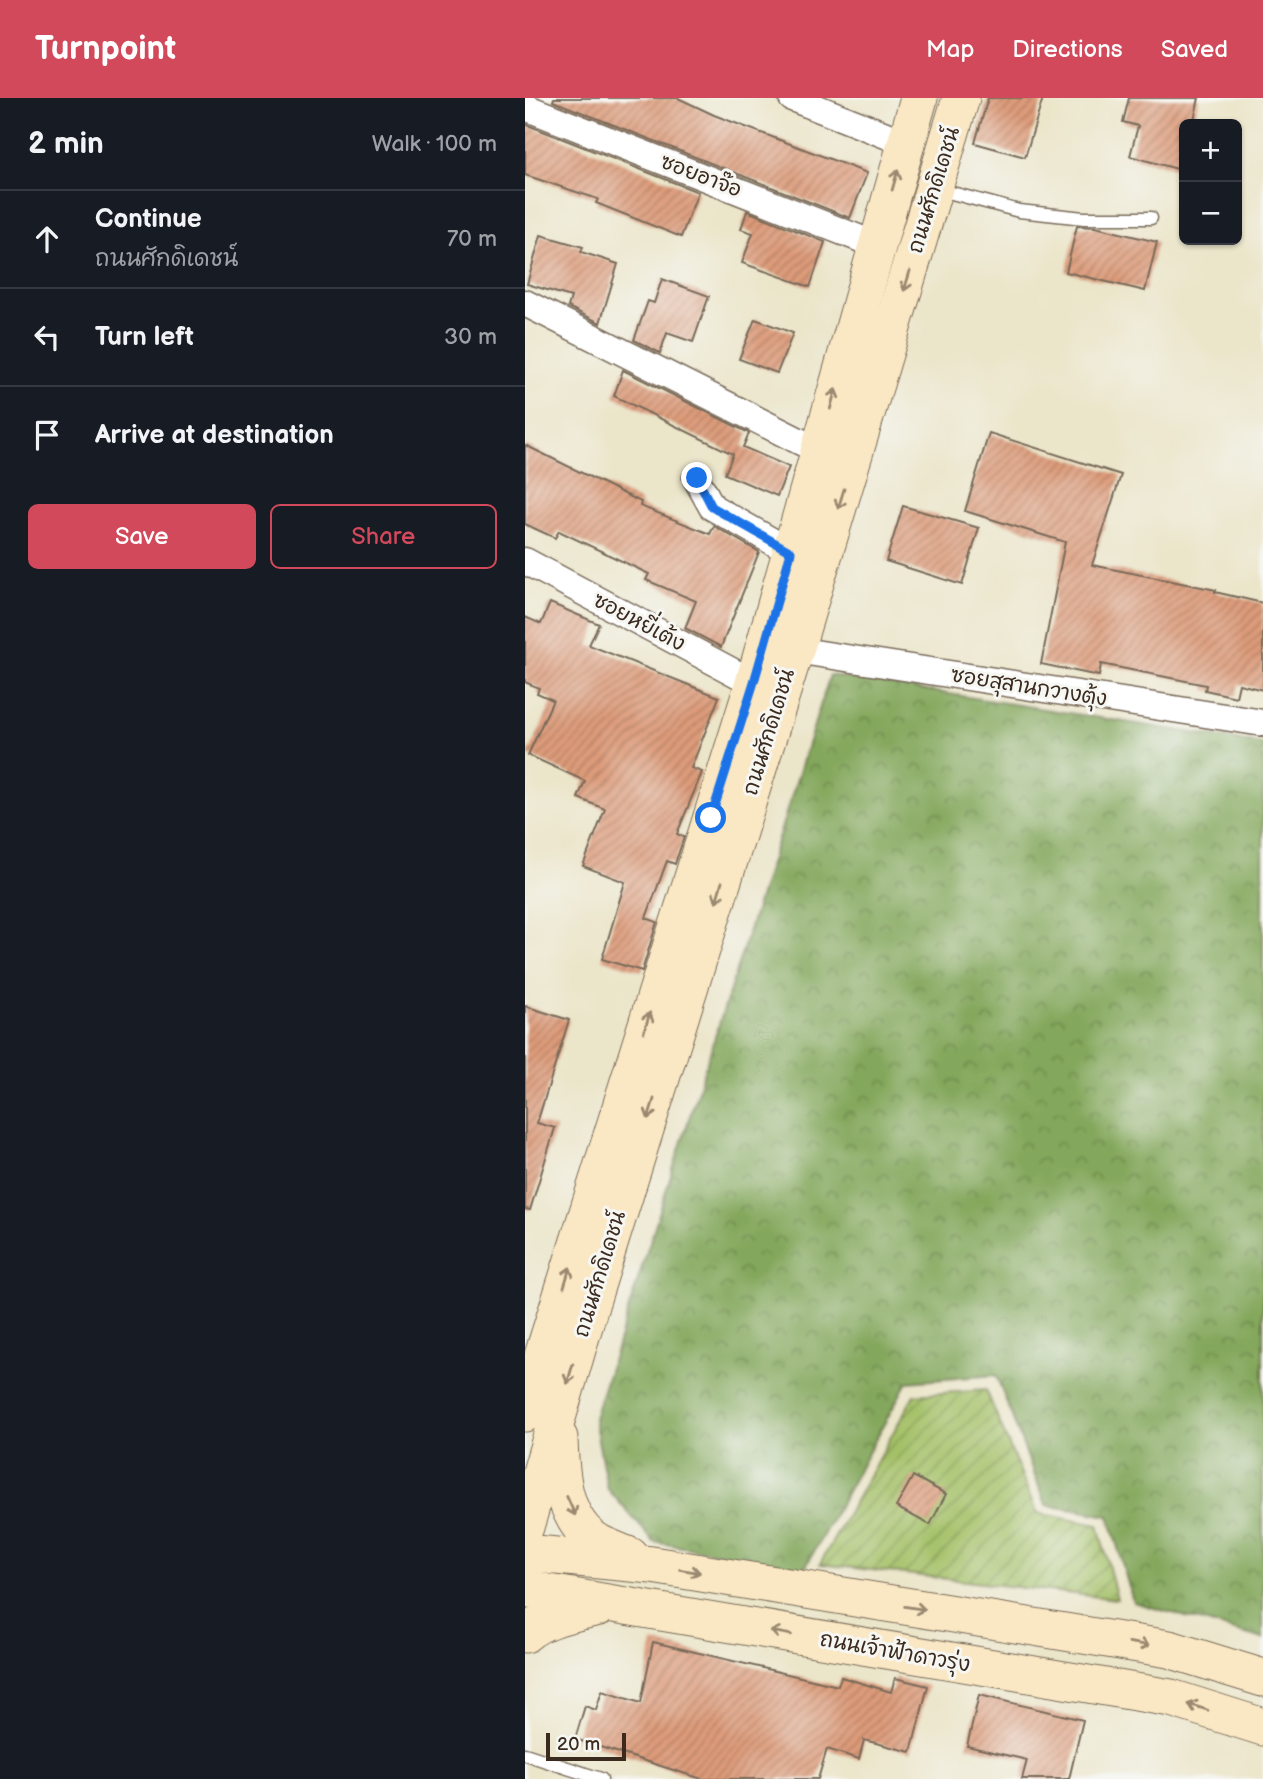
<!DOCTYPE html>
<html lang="en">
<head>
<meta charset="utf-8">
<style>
	:root { --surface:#171b24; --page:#242831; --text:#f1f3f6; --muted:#9ea1a6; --line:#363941; --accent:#d1495b }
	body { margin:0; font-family:"Balsamiq Sans","Playpen Sans Thai",sans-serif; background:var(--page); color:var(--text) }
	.controls { position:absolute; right:21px; top:21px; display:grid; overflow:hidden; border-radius:10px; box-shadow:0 2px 5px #0004 }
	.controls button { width:63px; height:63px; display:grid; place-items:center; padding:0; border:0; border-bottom:2px solid var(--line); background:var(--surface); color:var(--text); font:35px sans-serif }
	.scale { position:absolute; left:21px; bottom:18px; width:80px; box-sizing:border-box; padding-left:7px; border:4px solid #3b2a1e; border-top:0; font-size:19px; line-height:24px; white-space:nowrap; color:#3b2a1e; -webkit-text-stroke:5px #f6f6f2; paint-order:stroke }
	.stop { position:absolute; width:21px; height:21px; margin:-16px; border:5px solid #1a73e8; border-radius:50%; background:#fff }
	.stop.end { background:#1a73e8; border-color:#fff; box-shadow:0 2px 7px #0008 }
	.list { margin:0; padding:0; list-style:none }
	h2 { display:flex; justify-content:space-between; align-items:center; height:91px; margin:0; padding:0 28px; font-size:30px }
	h2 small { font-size:23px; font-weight:400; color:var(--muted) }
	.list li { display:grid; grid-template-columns:46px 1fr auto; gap:21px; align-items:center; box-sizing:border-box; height:98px; padding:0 28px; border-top:2px solid var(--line) }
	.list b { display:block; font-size:26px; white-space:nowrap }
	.list p { margin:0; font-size:23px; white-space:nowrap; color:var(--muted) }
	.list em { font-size:23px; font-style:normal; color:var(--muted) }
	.actions { display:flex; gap:14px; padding:21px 28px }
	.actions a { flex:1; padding:16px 0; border:2px solid var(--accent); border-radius:10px; text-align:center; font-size:24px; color:var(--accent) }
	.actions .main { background:var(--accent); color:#fff }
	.icon { flex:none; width:38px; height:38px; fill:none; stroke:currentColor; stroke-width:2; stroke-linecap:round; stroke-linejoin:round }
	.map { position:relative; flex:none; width:738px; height:1681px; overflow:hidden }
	header { display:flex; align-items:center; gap:42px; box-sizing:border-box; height:98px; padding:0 35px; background:var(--accent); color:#fff }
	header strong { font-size:33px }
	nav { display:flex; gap:38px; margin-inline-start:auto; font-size:24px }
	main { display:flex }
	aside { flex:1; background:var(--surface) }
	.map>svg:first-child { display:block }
	.forest { fill:url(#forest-crowns); stroke:#5f683d; stroke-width:2 }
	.garden { fill:url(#garden-furrows); stroke:#707643; stroke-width:2 }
	.building { fill:url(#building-hatch) }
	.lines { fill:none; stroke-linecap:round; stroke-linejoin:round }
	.lane-casing { stroke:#796b5a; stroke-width:15 }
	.street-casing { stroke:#796b5a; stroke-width:29 }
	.secondary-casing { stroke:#796b5a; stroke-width:39 }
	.lane { stroke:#fff; stroke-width:12 }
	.street { stroke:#fff; stroke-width:26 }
	.secondary { stroke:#fae7c3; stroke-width:37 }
	.oneway { stroke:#9a8870 }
	.route { stroke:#1a73e8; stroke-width:9 }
	.labels { text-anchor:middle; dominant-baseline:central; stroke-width:6; stroke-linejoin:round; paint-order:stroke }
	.street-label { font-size:21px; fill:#3b2a1e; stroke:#f6f6f2 }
</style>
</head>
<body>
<header>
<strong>Turnpoint</strong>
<nav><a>Map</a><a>Directions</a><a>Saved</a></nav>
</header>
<main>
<aside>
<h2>2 min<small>Walk · 100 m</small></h2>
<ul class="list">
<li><svg class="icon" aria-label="ahead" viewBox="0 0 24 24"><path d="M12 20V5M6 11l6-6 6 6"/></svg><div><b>Continue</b><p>ถนนศักดิเดชน์</p></div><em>70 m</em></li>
<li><svg class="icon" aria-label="left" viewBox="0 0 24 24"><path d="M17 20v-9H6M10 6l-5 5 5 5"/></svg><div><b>Turn left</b></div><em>30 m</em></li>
<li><svg class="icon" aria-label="arrive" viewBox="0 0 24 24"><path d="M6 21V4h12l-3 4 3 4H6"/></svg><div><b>Arrive at destination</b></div></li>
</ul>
<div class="actions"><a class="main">Save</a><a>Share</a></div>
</aside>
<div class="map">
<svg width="738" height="1681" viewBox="0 0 738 1681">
	<defs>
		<pattern id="forest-crowns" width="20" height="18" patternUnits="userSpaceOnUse" patternTransform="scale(1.75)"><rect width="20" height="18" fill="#83a75c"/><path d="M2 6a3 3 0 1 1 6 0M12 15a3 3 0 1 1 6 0" fill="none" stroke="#6c884b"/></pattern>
		<pattern id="garden-furrows" width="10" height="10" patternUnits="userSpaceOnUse" patternTransform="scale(1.75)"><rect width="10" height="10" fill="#a4c168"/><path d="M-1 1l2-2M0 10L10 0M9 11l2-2" fill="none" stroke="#879d55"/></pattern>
		<pattern id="building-hatch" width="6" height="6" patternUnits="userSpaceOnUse" patternTransform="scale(1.75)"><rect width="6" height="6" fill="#dd9b7a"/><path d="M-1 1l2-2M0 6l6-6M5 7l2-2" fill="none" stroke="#b47f63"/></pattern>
	</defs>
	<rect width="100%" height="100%" fill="#f6f6f2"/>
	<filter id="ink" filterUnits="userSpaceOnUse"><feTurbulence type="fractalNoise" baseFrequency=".0143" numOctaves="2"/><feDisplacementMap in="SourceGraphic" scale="14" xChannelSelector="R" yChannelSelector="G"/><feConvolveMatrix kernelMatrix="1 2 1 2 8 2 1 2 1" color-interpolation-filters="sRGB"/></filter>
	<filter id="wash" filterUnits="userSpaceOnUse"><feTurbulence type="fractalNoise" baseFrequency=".00686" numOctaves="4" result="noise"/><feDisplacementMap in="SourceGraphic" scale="28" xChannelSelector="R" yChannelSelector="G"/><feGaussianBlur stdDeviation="1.57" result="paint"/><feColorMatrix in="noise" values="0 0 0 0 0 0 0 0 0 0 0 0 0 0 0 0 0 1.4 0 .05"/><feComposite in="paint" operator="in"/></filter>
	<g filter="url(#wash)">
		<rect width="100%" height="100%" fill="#ebe5c9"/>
		<polygon class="forest" points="305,577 738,646 738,1541 608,1504 584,1418 521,1407 471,1277 382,1284 280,1470 129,1444 82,1390 69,1320"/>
		<polygon class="garden" points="461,1292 512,1415 573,1427 592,1501 295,1466 389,1297"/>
		<g id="blocks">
			<g class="building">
				<polygon points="29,0 153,0 189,17 342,75 325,120 28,3"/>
				<polygon points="463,0 518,0 500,59 450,45"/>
				<polygon points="604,0 674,0 668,26 659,26 659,58 656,72 605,58 613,28 598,24"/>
				<polygon points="0,26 173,94 156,139 71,105 73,101 0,77"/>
				<polygon points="222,113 300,144 285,189 217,165 228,135 216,131"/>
				<polygon points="552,128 570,129 632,144 620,193 541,174"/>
				<polygon points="16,137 58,149 56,154 93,166 75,225 43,209 46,199 2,186"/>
				<polygon points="137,181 184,198 168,244 142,235 135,255 109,242 123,203 129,205"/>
				<polygon points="230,221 268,235 252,275 214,261"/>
				<polygon points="98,272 224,335 218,349 264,369 252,398 200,376 208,356 89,298"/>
				<polygon points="464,335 596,377 567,467 691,492 690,494 738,505 738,592 714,586 711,599 680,592 681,587 576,566 574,578 516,566 540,444 440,413"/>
				<polygon points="0,347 116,404 115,408 185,436 189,428 234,454 196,549 160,530 171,503 121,482 124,476 34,433 30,440 0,426"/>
				<polygon points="378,408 454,430 437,487 361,463"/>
				<polygon points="25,505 74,526 64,547 194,599 166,670 177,674 152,736 159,739 150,766 142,763 121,820 132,824 117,873 77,861 100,784 58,768 80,711 53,700 60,683 3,657 28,602 12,595 14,590 0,584 0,519 16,526"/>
				<polygon points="0,908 44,922 12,1025 30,1030 5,1112 0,1111"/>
				<polygon points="388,1378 421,1396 405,1427 371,1409"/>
				<polygon points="128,1544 313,1588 316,1579 366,1594 370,1580 403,1588 386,1654 339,1642 334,1661 302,1651 293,1681 177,1681 50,1641 60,1608 71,1612 77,1593 116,1605"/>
				<polygon points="454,1597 558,1622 544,1681 497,1681 502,1662 442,1648"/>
			</g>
		</g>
	</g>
	<g filter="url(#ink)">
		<use href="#blocks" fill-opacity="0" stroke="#796b5a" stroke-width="2"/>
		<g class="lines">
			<g class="lane-casing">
				<g id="lane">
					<polyline points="412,91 494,113 559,120 626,120"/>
					<polyline points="0,1656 76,1681"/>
				</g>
			</g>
			<g class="street-casing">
				<g id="street">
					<polyline points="267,0 381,45"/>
					<polyline points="0,9 351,147"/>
					<polyline points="0,205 294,353"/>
					<polyline points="171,380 187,409 266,454"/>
					<polyline points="0,463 229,585"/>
					<polyline points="270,552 738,625"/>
				</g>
			</g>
			<g class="secondary-casing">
				<g id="secondary">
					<polyline points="0,1315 229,585 394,0"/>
					<path d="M 34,1340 C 35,1377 38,1424 74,1445 C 84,1450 95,1454 105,1458"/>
					<polyline points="0,1429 66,1204 270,552 436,0"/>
					<polyline points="0,1455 127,1467 644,1551 738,1580"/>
					<polyline points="0,1491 646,1600 738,1629"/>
					<path d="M 0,1536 C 19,1519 49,1515 74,1509"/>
				</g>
			</g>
			<use href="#lane" class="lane"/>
			<use href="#street" class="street"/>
			<use href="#secondary" class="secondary"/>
		</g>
		<defs><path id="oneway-shaft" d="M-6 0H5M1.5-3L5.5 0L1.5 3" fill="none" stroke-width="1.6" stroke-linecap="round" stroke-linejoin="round" transform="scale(1.75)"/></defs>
		<g class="oneway">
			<use href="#oneway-shaft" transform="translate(370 82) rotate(-74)"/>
			<use href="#oneway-shaft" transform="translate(382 183) rotate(107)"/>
			<use href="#oneway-shaft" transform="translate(308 301) rotate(-75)"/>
			<use href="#oneway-shaft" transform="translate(316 401) rotate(107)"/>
			<use href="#oneway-shaft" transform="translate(194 794) rotate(107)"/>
			<use href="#oneway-shaft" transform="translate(122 924) rotate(-73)"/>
			<use href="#oneway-shaft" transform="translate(126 1011) rotate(107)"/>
			<use href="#oneway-shaft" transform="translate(42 1179) rotate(-73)"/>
			<use href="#oneway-shaft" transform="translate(45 1276) rotate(106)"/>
			<use href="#oneway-shaft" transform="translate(46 1408) rotate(66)"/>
			<use href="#oneway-shaft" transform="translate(165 1473) rotate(9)"/>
			<use href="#oneway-shaft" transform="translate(390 1510) rotate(9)"/>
			<use href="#oneway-shaft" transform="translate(256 1535) rotate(-170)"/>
			<use href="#oneway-shaft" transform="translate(614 1546) rotate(9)"/>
			<use href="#oneway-shaft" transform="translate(673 1609) rotate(-162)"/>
		</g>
	</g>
	<g class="lines" filter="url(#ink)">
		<polyline class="route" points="172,380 187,409 266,454 229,584 186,720"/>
	</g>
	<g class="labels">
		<g class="street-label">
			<text transform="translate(176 78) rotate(21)">ซอยอาจ๊อ</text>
			<text transform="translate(409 92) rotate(-73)">ถนนศักดิเดชน์</text>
			<text transform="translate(114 524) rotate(28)">ซอยหยี่เต้ง</text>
			<text transform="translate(504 589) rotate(9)">ซอยสุสานกวางตุ้ง</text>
			<text transform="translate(244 634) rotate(-73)">ถนนศักดิเดชน์</text>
			<text transform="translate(75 1176) rotate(-73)">ถนนศักดิเดชน์</text>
			<text transform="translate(370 1554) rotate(10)">ถนนเจ้าฟ้าดาวรุ่ง</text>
		</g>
	</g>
</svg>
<div class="controls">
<button>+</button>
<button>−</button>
</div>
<div class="scale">20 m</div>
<div class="stop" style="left:186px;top:720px"></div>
<div class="stop end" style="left:172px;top:380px"></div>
</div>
</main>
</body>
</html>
